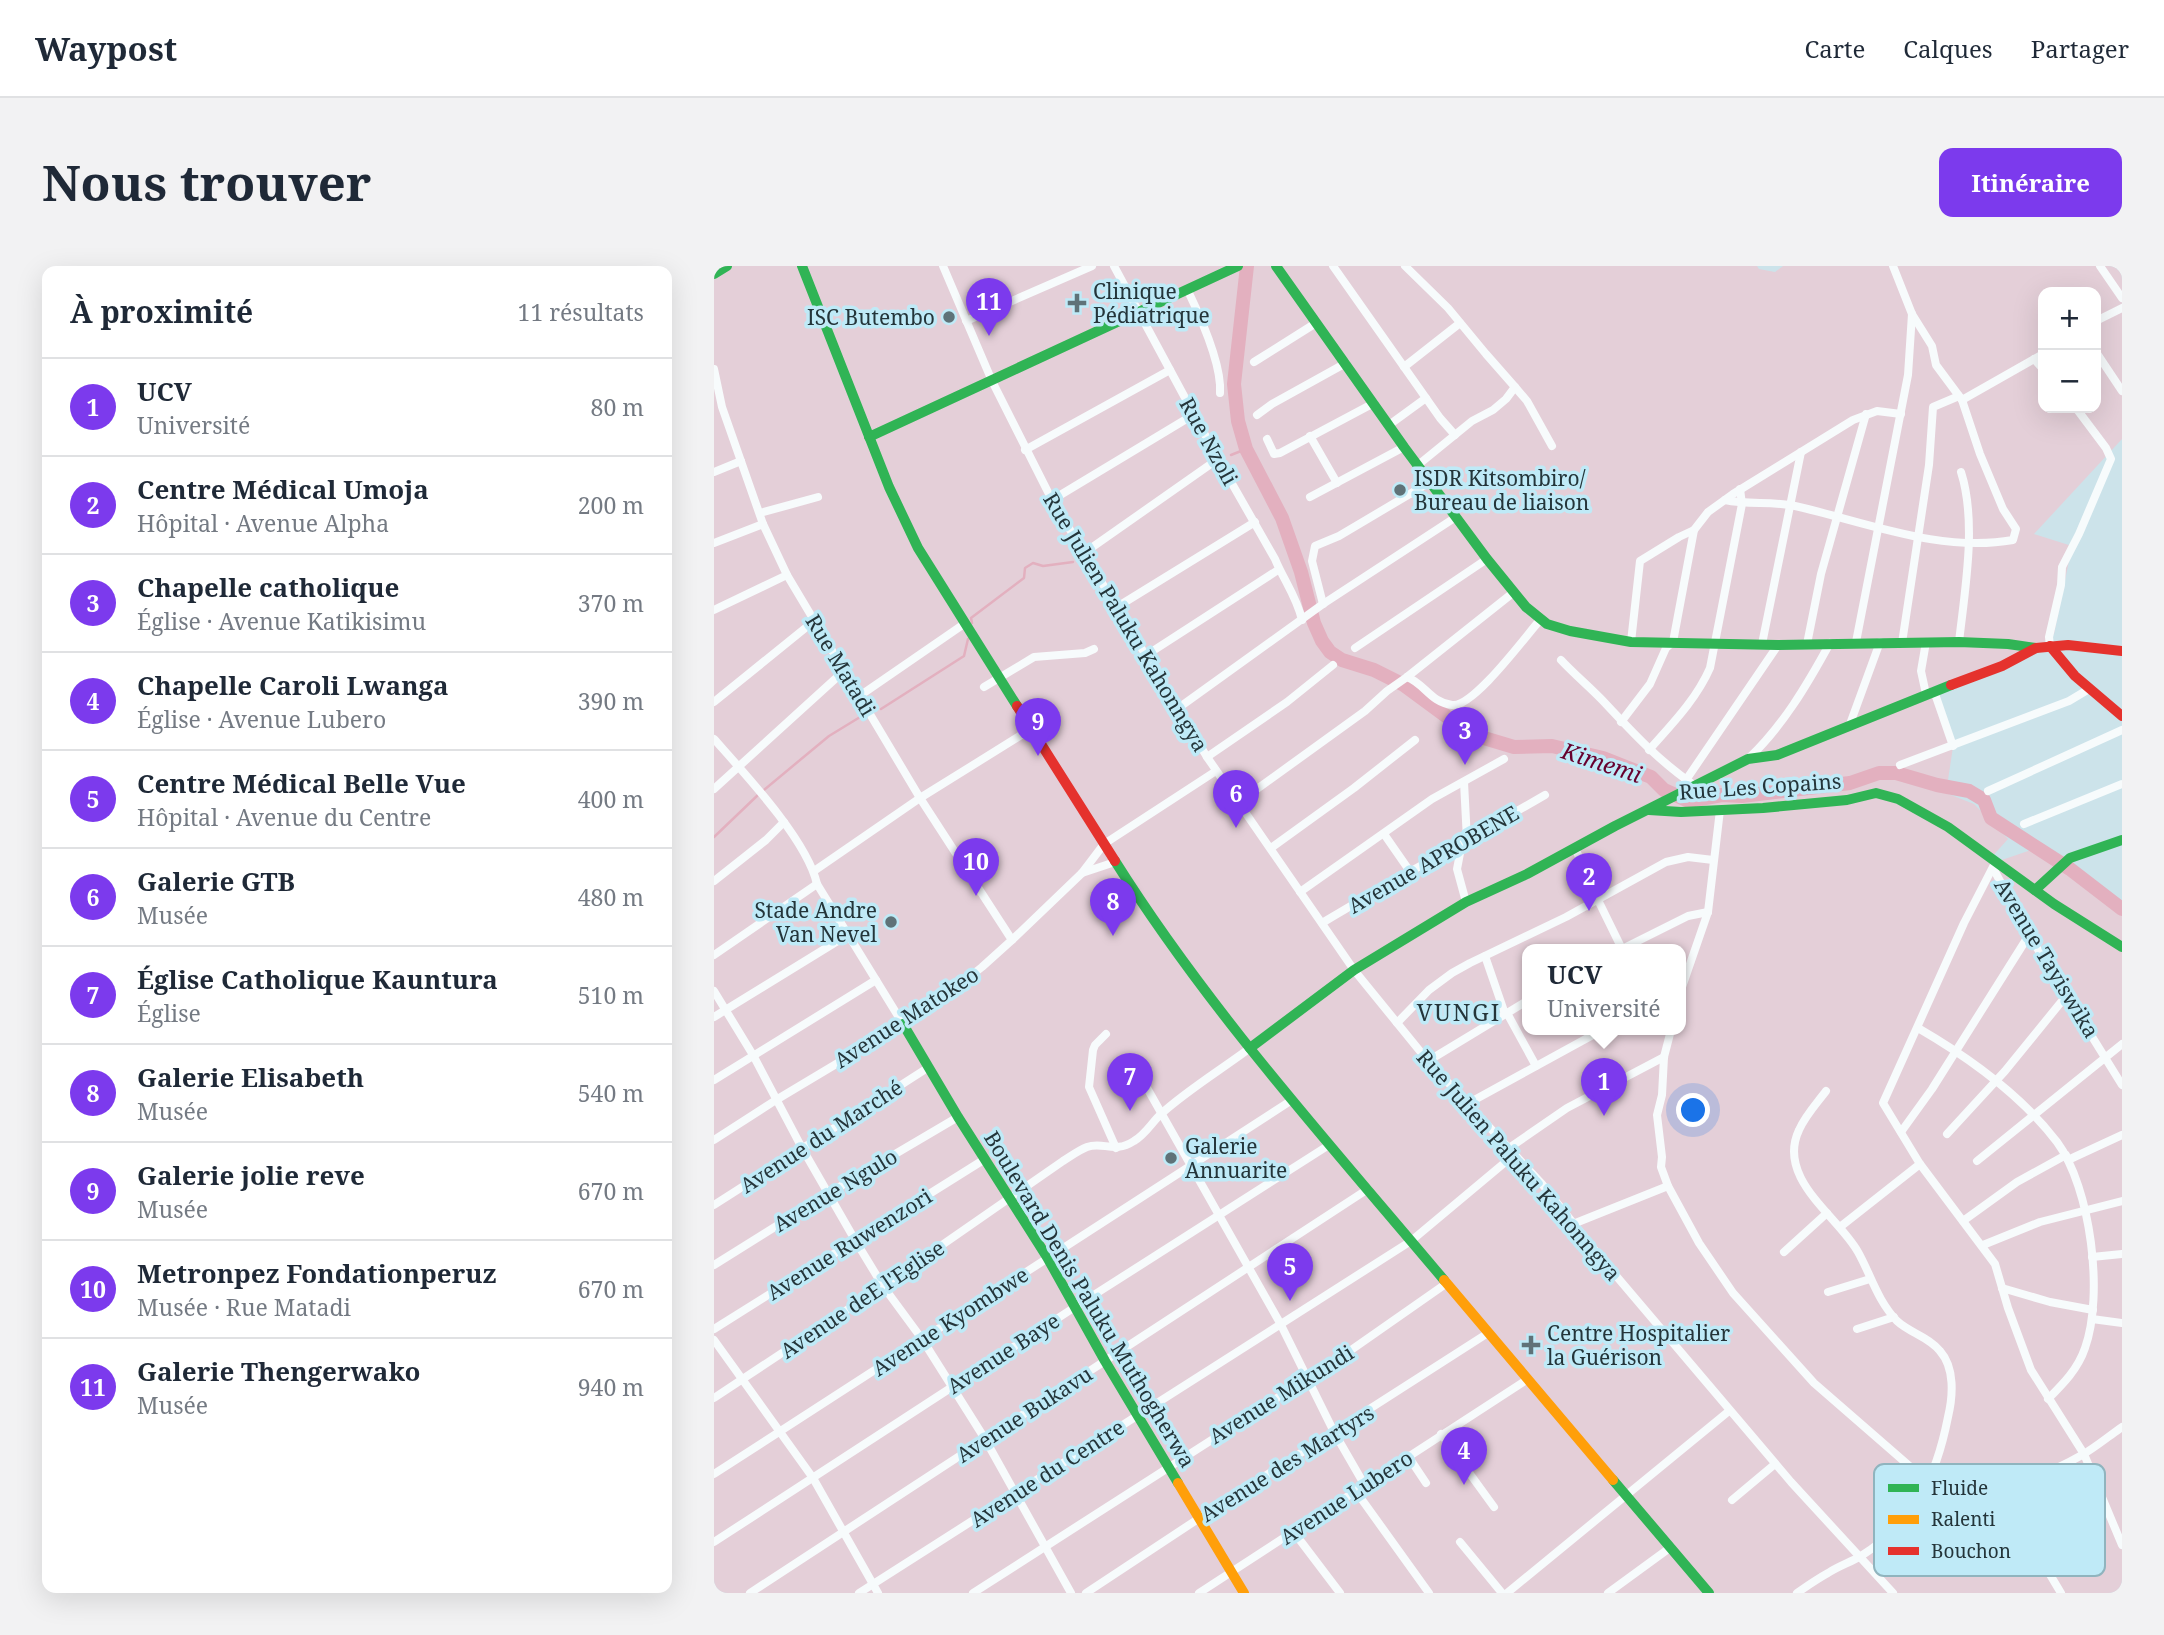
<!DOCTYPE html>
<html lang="fr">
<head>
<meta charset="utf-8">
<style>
	:root { --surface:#fff; --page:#f2f2f3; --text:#1f2937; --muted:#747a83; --line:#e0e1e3; --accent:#7c3aed }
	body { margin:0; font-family:"Noto Serif",serif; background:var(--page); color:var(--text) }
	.controls { position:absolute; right:21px; top:21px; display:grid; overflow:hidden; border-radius:14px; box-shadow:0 7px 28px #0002 }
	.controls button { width:63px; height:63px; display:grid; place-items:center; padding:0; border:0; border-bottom:2px solid var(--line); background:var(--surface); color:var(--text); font:35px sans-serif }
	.you { position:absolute; left:980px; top:845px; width:24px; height:24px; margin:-18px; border:5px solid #fff; border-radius:50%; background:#1a73e8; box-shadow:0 0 0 10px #1a73e833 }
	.badge { display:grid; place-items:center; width:46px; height:46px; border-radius:50%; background:var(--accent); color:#fff; font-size:23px; font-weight:700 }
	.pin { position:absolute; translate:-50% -58px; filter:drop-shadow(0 2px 4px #0008) }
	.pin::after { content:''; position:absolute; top:37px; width:24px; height:21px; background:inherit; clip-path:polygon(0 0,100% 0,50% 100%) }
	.popup { position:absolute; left:808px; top:678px; width:164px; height:91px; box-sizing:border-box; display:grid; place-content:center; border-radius:14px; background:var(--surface); filter:drop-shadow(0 2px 5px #0005); font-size:23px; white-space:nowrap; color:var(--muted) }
	.popup b { font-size:26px; color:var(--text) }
	.popup::after { content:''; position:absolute; left:50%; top:100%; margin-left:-14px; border:14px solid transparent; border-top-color:var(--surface) }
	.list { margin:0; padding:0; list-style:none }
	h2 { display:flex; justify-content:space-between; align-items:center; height:91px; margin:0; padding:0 28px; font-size:30px }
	h2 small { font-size:23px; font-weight:400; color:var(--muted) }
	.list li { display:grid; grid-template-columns:46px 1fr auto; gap:21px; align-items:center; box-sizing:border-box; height:98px; padding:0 28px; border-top:2px solid var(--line) }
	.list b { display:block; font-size:26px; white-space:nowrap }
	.list p { margin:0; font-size:23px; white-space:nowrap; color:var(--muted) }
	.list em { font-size:23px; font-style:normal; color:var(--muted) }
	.map { position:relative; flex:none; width:1408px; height:1327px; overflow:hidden; border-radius:14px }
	header { display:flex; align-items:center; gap:42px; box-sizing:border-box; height:98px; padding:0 35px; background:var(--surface); border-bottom:2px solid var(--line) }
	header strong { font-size:33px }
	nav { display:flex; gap:38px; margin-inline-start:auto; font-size:24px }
	.intro { display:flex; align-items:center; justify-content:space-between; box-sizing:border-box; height:168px; padding:0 42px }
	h1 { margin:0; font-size:49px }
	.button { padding:18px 32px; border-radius:14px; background:var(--accent); color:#fff; font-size:24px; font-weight:700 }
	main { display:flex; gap:42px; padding:0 42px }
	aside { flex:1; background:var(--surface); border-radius:14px; box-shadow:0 7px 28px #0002 }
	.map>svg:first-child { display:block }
	.green { fill:#e4cfd8; fill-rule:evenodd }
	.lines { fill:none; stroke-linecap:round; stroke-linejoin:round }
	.stream { stroke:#e3b0bf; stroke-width:2.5 }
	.river { stroke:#e3b0bf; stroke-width:14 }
	.street { stroke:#f7fbfc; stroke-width:8 }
	.fast { stroke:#30b455; stroke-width:10 }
	.slow { stroke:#ff9f0a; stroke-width:10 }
	.jam { stroke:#e5322d; stroke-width:10 }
	.poi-dot { fill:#5f7278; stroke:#bfeaf7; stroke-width:2.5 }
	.labels { text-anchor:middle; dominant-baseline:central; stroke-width:7; stroke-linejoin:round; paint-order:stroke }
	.poi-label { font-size:21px; fill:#24353a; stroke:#bfeaf7; text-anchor:start }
	.street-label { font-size:21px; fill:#24353a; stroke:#bfeaf7 }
	.water-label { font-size:23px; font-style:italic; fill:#67012e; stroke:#bfeaf7 }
	.neighbourhood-label { font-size:23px; letter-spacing:2px; fill:#24353a; stroke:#bfeaf7 }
	.key { fill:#bfeaf7; stroke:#90b4be; stroke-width:2 }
	.key-label { font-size:19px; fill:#24353a }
</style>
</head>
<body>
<header>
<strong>Waypost</strong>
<nav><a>Carte</a><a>Calques</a><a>Partager</a></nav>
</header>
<div class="intro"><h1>Nous trouver</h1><a class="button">Itinéraire</a></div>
<main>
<aside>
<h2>À proximité<small>11 résultats</small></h2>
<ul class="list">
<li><span class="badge">1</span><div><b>UCV</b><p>Université</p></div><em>80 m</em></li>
<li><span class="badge">2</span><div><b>Centre Médical Umoja</b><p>Hôpital · Avenue Alpha</p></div><em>200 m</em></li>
<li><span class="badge">3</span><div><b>Chapelle catholique</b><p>Église · Avenue Katikisimu</p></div><em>370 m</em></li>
<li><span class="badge">4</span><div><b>Chapelle Caroli Lwanga</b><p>Église · Avenue Lubero</p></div><em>390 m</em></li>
<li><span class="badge">5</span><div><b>Centre Médical Belle Vue</b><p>Hôpital · Avenue du Centre</p></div><em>400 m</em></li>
<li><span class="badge">6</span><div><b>Galerie GTB</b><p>Musée</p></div><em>480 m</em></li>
<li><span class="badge">7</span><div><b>Église Catholique Kauntura</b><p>Église</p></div><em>510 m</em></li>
<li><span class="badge">8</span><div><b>Galerie Elisabeth</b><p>Musée</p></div><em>540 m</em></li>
<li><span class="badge">9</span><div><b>Galerie jolie reve</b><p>Musée</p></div><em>670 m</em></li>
<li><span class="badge">10</span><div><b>Metronpez Fondationperuz</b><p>Musée · Rue Matadi</p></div><em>670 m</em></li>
<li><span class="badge">11</span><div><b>Galerie Thengerwako</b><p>Musée</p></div><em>940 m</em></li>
</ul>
</aside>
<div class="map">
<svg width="1408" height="1327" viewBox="0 0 1408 1327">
	<rect width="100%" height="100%" fill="#cce3ea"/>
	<path class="green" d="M 0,0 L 1043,0 L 1045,3 L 1061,6 L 1069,0 L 1408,0 L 1408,173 L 1320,268 L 1358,280 L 1340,368 C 1314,393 1251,410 1216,422 L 1239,481 L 1232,527 L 1260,538 L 1294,573 L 1275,594 L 1279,597 L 1317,584 L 1408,647 L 1408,1327 L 0,1327 ZM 1329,26 L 1382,26 L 1382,142 L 1329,142 ZM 813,684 L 967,684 L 967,764 L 813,764 Z"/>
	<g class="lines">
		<g class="stream">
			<polyline points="517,189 532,183"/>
			<polyline points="258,357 257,352 310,312 311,302 319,297 329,300 359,296"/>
			<polyline points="167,443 250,390 254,373"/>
			<polyline points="0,571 45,528 115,470 151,448"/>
		</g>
		<polyline class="river" points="533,0 520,118 524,155 532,183 568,252 587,306 600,357 608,375 616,386 628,394 660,404 690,419 747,461 770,472 800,481 838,480 889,492 937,511 950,524 975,535 1008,529 1028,530 1136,517 1165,507 1182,507 1223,519 1255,525 1270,534 1277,552 1356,603 1408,643"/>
		<g class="street">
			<polyline points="229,0 278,115 338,234 493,491 640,704 714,795 828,918 887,992 1077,1216 1179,1327"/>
			<path d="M 400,0 L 504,193 L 561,293 C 569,313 583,331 588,354"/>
			<polyline points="619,0 726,152 741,169"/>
			<polyline points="691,0 734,42 772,88 801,121 813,135 838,180"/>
			<polyline points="1386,0 1408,32"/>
			<path d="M 474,25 C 486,50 508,99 506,127"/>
			<polyline points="252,55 378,0"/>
			<polyline points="1382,55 1408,42"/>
			<polyline points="1382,86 1408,125"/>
			<polyline points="1320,93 1329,103"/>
			<polyline points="540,96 602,57"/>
			<polyline points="690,101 746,57"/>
			<polyline points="0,103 8,141 49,258 73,309 206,532 298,674"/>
			<polyline points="1248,134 1329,88"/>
			<polyline points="543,149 558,138 632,97"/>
			<polyline points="675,159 712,132"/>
			<polyline points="596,170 623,217"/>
			<polyline points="553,173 560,188 566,187 660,137"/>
			<polyline points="311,184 456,104"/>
			<polyline points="704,199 758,155 779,144 792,133 801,121"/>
			<polyline points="0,206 27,195"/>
			<polyline points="596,231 690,181"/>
			<polyline points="338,234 479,149"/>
			<path d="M 1011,234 C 1034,239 1058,235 1081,240 C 1152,256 1226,287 1299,274 L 1302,263 L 1289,243 L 1266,188 L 1248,134 L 1222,99 L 1218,80 L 1198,48 L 1179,0"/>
			<polyline points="46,247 104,231"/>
			<polyline points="0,277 49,258"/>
			<polyline points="370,287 504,193"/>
			<polyline points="609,338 598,295 601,280 625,270 716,216"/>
			<polyline points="403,341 541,256"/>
			<polyline points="0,344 73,309"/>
			<polyline points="917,376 926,295 965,271 980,264"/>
			<polyline points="1142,376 1194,109 1198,48"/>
			<polyline points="1212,376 1207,405 1212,428"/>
			<path d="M 1245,376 C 1251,323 1263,256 1247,206"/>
			<polyline points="1188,377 1215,199 1219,141 1245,130"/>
			<polyline points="1048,378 1087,186"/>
			<polyline points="1093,378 1107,308 1152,148"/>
			<polyline points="1336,380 1335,371 1347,319 1348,301 1365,268 1397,193 1392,182 1362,142"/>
			<polyline points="641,382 773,293"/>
			<polyline points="431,390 564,304"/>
			<path d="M 847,394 C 861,409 877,422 891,437 C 919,467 946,496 980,519"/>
			<path d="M 693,411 C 711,418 716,436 738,439 C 759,442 811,371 826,354"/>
			<polyline points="270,421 320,391 371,387 380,383"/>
			<polyline points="1220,425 1239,480"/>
			<polyline points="144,431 250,358"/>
			<polyline points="0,436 100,355"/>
			<polyline points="463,443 609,338 742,251"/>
			<polyline points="907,456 936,418 952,382 959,376 980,264 994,246 1019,228 1139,154 1163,145 1187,148"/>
			<polyline points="1136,458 1166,376"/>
			<path d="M 0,473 C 31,508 93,574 103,618 L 189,758"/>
			<path d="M 935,484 C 957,459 982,434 996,402 L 1028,238 L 1026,223"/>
			<polyline points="493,491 573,436 619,399"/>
			<path d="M 1034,493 C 1069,460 1093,419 1116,377"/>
			<polyline points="1186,499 1355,435 1375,423"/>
			<polyline points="972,514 1064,379"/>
			<polyline points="750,516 753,574"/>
			<polyline points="0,523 131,404"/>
			<polyline points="1274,525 1408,464"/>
			<polyline points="525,536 651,445 673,425 693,411 800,326"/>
			<polyline points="1310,558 1408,518"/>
			<polyline points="670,568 695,604"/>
			<polyline points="748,577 743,603 752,636"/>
			<polyline points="557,582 640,522 701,474"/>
			<polyline points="861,582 884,634 908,683"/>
			<polyline points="1282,595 1250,657 1169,837 1206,898 1281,998 1294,1042 1317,1104 1370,1188 1408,1279"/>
			<polyline points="1279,602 1315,669 1408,819"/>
			<polyline points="100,605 206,532 317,463"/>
			<polyline points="368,607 401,596"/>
			<polyline points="0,615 52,574 70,556"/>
			<polyline points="586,626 718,533 790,493"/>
			<path d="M 608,657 C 681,613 757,572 831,529"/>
			<polyline points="906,684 974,650 994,646"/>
			<polyline points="0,689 103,618"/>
			<polyline points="771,690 791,748"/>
			<polyline points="967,724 994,646 1006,544"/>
			<polyline points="0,725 39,789 88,882 141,974 169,1020 208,1073 271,1173 357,1327"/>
			<polyline points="793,747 822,800"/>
			<polyline points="0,751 135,668"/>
			<polyline points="683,757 715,724 738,707 756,697 852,651 952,596 974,591 999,594"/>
			<path d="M 1204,762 C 1254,791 1308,830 1343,876 C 1377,922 1390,1029 1371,1082 C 1364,1103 1349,1118 1334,1133"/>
			<polyline points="957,764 950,791 948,829 943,849 948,891 947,901 954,920 985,977 1019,1027 1100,1117 1215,1217"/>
			<polyline points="392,768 381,779 379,784 375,821 402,882"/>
			<polyline points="714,795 813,735"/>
			<polyline points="424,806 566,1057 620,1166 650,1218"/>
			<polyline points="0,814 162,714"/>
			<polyline points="753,838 888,764"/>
			<polyline points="1187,866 1218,823 1315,669"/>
			<polyline points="1233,868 1291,805 1352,730"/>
			<polyline points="0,874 62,834 189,758 233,729 268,701 298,674 368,607 390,578 502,505"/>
			<polyline points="795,882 853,842 950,791"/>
			<polyline points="1354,894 1408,869"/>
			<polyline points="1263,895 1408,778"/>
			<polyline points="0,939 215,801"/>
			<polyline points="1249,955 1303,916 1352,889"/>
			<polyline points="859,958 954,920"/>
			<polyline points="1126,961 1206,898"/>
			<polyline points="1269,979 1326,956 1408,935"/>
			<polyline points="1070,986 1113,947"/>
			<polyline points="1378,991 1408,988"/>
			<polyline points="0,999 115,927 244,851"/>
			<polyline points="1288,1022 1336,1036 1379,1044"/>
			<polyline points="1114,1026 1156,1013"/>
			<polyline points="1378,1053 1408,1057"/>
			<polyline points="0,1063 271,893"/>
			<polyline points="1143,1063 1180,1051"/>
			<polyline points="0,1074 99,1212 164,1327"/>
			<path d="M 0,1132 L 169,1020 L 349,895 C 357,890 365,884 373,881 C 389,875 400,888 420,875 C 432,868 438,856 447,848 C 472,825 508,803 536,782"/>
			<polyline points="727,1168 780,1241"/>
			<polyline points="694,1190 712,1217"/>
			<polyline points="0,1208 578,834"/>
			<polyline points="1285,1223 1347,1327"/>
			<polyline points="641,1224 715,1327"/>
			<polyline points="1018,1234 1061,1198"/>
			<path d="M 1203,1238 C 1259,1234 1319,1217 1368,1189 C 1382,1181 1395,1170 1408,1161"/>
			<polyline points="579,1265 626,1327"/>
			<polyline points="0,1276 361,1041 615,879"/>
			<polyline points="746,1276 788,1327"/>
			<polyline points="36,1327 654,923"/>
			<polyline points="145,1327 697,975 801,888"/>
			<polyline points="259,1327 630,1089 733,1017"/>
			<polyline points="372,1327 484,1253 774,1067"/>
			<polyline points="485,1327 814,1113"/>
			<polyline points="793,1327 1015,1145"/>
			<polyline points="894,1327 957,1281"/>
			<path d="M 1083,1327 C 1093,1320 1103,1313 1114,1307 C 1125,1300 1137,1296 1147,1290 C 1201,1256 1222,1212 1234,1151 C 1239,1130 1241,1102 1226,1085 C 1215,1071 1196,1067 1183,1055 C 1163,1034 1157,1009 1144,986 C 1124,950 1062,913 1085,864 C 1091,850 1103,837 1112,825"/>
		</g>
		<g class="fast">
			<polyline points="88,0 175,221 204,282 303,440"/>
			<polyline points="562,0 690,181 773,293 812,341 833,358 856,365 917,376 1064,379 1245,376 1294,378 1322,382"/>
			<polyline points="0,8 13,0"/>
			<polyline points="155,171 524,0"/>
			<polyline points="935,544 967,546 1049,542 1133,534 1162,527 1184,533 1234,561 1340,638 1408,681"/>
			<path d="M 401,595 C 496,746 616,878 730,1014"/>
			<polyline points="1321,624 1356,592 1408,574"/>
			<polyline points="189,758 244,851 333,991 391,1095 464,1217"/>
			<polyline points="536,782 640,704 752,636 813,608 901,560 1034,493 1063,489 1237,419"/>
			<polyline points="899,1214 995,1327"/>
		</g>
		<g class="slow">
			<polyline points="730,1014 899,1214"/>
			<polyline points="464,1217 530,1327"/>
		</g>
		<g class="jam">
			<polyline points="1336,380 1361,410 1408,450"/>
			<polyline points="1237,419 1288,400 1322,382 1354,379 1408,385"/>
			<polyline points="303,440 401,595"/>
		</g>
	</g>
	<g class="poi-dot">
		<path d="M359.5 26.5h7v7h7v7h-7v7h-7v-7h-7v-7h7z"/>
		<circle cx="235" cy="51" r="7"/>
		<circle cx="686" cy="224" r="7"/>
		<circle cx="177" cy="656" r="7"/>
		<circle cx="457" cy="892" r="7"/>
		<path d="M813.5 1068.5h7v7h7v7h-7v7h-7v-7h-7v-7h7z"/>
	</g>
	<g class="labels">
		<g class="poi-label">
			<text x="379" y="25">Clinique<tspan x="379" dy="24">Pédiatrique</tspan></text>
			<text x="221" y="51" text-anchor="end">ISC Butembo</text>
			<text x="700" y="212">ISDR Kitsombiro/<tspan x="700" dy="24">Bureau de liaison</tspan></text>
			<text x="163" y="644" text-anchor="end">Stade Andre<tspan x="163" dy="24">Van Nevel</tspan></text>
			<text x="471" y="880">Galerie<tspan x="471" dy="24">Annuarite</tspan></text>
			<text x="833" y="1067">Centre Hospitalier<tspan x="833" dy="24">la Guérison</tspan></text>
		</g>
		<g class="street-label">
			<text transform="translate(495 175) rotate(61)">Rue Nzoli</text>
			<text transform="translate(412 356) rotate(59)">Rue Julien Paluku Kahonngya</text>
			<text transform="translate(127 399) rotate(59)">Rue Matadi</text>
			<text transform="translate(1046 520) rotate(-4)">Rue Les Copains</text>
			<text transform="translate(719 593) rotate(-30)">Avenue APROBENE</text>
			<text transform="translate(1333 692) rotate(59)">Avenue Tayiswika</text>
			<text transform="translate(192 751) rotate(-33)">Avenue Matokeo</text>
			<text transform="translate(107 870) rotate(-33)">Avenue du Marché</text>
			<text transform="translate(805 899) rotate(49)">Rue Julien Paluku Kahonngya</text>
			<text transform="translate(121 924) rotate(-31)">Avenue Ngulo</text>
			<text transform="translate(135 978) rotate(-32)">Avenue Ruwenzori</text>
			<text transform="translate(148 1033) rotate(-34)">Avenue deE l'Eglise</text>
			<text transform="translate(376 1033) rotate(59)">Boulevard Denis Paluku Muthogherwa</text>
			<text transform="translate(236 1055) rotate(-33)">Avenue Kyombwe</text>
			<text transform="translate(289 1087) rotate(-33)">Avenue Baye</text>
			<text transform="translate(567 1128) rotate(-32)">Avenue Mikundi</text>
			<text transform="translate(310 1148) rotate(-33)">Avenue Bukavu</text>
			<text transform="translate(573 1197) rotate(-32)">Avenue des Martyrs</text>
			<text transform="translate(333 1207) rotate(-33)">Avenue du Centre</text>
			<text transform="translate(632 1231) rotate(-33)">Avenue Lubero</text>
		</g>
		<g class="water-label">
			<text transform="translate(888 496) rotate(18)">Kimemi</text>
		</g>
		<g class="neighbourhood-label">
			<text x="745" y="746">VUNGI</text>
		</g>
	</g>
	<rect x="1160" y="1198" width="231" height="112" rx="10" class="key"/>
	<rect x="1174" y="1218" width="31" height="8" fill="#30b455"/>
	<rect x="1174" y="1249" width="31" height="9" fill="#ff9f0a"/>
	<rect x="1174" y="1281" width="31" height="8" fill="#e5322d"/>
	<g class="key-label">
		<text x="1217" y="1229">Fluide</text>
		<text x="1217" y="1260">Ralenti</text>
		<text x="1217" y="1292">Bouchon</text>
	</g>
</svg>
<div class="controls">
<button>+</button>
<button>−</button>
</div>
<div class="you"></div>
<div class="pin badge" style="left:890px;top:850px">1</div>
<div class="popup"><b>UCV</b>Université</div>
<div class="pin badge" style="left:875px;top:645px">2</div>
<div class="pin badge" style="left:751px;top:499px">3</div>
<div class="pin badge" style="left:750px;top:1219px">4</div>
<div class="pin badge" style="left:576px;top:1035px">5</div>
<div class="pin badge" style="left:522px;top:562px">6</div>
<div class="pin badge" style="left:416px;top:845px">7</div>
<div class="pin badge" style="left:399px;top:670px">8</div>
<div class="pin badge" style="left:324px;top:490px">9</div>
<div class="pin badge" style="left:262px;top:630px">10</div>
<div class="pin badge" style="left:275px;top:70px">11</div>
</div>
</main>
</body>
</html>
